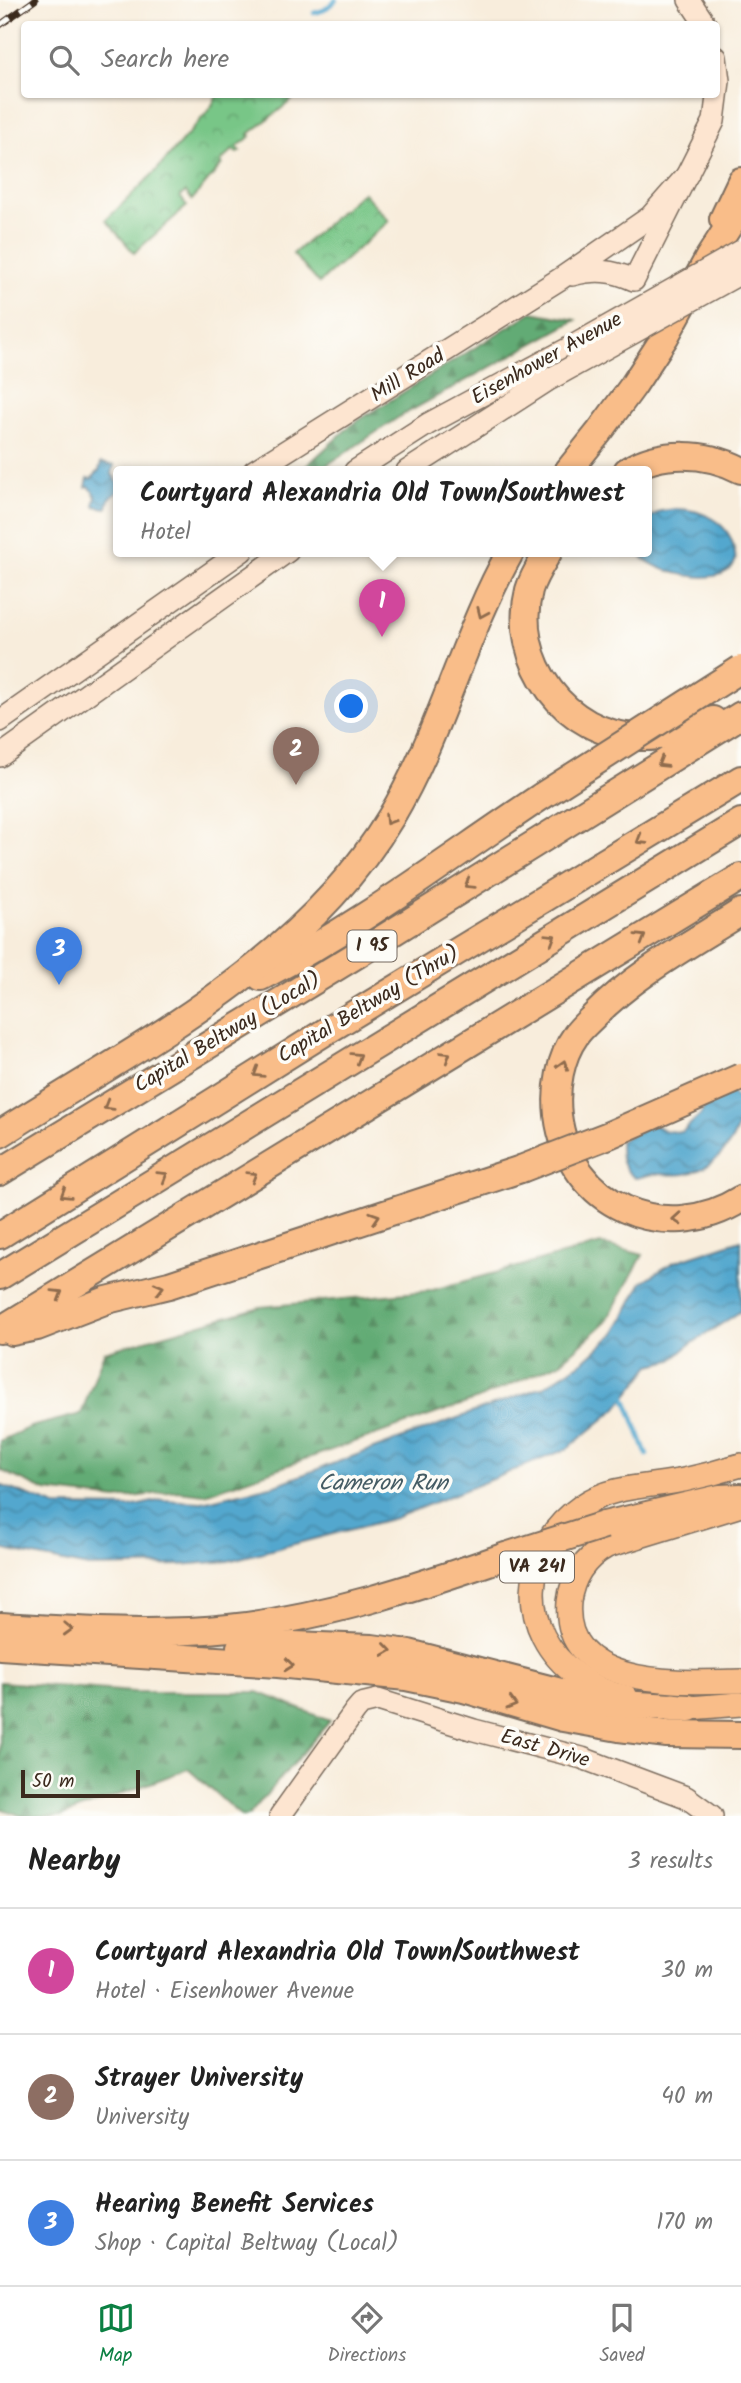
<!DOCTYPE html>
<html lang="en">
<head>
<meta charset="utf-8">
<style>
	:root { --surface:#fff; --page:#f2f2f2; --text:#222; --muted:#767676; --line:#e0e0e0; --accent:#0b8043 }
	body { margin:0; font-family:Kalam,sans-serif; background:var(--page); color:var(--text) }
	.scale { position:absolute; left:21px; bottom:18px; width:119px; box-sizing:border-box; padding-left:7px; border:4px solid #3b2a1e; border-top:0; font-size:19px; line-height:24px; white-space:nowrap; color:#3b2a1e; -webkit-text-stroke:5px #fdfcf7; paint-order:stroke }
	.you { position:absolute; left:352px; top:707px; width:24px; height:24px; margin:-18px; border:5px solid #fff; border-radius:50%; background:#1a73e8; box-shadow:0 0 0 10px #1a73e833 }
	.badge { display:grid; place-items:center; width:46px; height:46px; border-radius:50%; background:var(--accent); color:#fff; font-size:23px; font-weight:700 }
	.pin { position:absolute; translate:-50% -58px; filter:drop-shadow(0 2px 4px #0008) }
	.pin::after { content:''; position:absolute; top:37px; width:24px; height:21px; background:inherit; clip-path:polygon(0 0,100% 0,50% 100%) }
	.popup { position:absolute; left:113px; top:466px; width:539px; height:91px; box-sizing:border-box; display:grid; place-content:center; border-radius:7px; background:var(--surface); filter:drop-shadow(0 2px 5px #0005); font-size:23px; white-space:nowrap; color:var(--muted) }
	.popup b { font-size:26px; color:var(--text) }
	.popup::after { content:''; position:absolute; left:50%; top:100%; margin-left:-14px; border:14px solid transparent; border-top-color:var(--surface) }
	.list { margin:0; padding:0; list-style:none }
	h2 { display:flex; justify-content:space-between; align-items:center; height:91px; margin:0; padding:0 28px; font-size:30px }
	h2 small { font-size:23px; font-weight:400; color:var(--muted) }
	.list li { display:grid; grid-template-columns:46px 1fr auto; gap:21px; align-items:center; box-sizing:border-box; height:126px; padding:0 28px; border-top:2px solid var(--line) }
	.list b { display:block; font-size:26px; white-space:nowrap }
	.list p { margin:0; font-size:23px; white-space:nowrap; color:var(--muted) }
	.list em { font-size:23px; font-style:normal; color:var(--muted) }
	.icon { flex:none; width:38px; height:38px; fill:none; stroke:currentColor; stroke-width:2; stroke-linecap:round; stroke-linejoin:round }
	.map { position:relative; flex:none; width:741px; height:1816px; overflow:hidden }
	.search { position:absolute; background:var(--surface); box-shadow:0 2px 5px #0004; left:21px; right:21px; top:21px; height:77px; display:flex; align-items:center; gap:18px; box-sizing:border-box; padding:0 24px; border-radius:7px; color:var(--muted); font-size:26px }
	.sheet { height:469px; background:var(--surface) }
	nav { display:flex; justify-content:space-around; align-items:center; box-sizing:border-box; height:98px; border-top:2px solid var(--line); background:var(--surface); font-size:19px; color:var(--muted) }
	nav a { display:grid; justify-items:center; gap:4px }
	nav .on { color:var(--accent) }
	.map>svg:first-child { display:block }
	.forest { fill:url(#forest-firs); stroke:#4e6a49; stroke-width:2 }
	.park { fill:url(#park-crowns); stroke:#5a7852; stroke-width:2 }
	.water { fill:url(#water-waves); stroke:#476876; stroke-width:2 }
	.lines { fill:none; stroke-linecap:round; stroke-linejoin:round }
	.stream { stroke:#53a7ce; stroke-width:4.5 }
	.secondary-casing { stroke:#7d6e60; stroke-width:24 }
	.primary-casing { stroke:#7d6e60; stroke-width:26 }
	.highway-casing { stroke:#7d6e60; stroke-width:30 }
	.secondary { stroke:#fde5d0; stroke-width:21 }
	.primary { stroke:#f9bd89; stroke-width:23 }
	.highway { stroke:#f9bd89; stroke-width:26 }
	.rail-casing { stroke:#3b2a1e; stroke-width:7 }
	.rail { stroke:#fdfcf7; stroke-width:4.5; stroke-dasharray:13; stroke-linecap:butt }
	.secondary-bridge-casing { stroke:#7d6e60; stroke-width:24; stroke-linecap:butt }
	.highway-bridge-casing { stroke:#7d6e60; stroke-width:30; stroke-linecap:butt }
	.secondary-bridge { stroke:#fde5d0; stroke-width:21 }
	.highway-bridge { stroke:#f9bd89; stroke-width:26 }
	.oneway { stroke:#906c4e }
	.labels { text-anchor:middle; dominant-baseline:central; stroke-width:7; stroke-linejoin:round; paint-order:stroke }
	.shield { fill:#fdfcf7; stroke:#75695f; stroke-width:2 }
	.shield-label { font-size:19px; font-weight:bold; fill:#3b2a1e }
	.street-label { font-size:21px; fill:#3b2a1e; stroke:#fdfcf7 }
	.water-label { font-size:23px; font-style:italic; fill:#455c64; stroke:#fdfcf7 }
</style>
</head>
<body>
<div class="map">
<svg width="741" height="1816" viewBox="0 0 741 1816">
	<defs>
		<pattern id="forest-firs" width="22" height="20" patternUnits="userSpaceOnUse" patternTransform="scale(1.75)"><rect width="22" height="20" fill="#62ab74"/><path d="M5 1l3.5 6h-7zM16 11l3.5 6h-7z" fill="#528b5f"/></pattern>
		<pattern id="park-crowns" width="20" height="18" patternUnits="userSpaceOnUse" patternTransform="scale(1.75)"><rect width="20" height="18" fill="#78c687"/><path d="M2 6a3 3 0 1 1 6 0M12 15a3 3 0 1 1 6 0" fill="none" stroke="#64a16e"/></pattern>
		<pattern id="water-waves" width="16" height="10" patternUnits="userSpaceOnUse" patternTransform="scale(1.75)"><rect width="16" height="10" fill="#53a7ce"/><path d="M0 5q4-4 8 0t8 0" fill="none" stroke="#4688a7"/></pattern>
	</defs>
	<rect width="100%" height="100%" fill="#fdfcf7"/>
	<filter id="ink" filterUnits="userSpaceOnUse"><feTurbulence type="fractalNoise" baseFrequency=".0143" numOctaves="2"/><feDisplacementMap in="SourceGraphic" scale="14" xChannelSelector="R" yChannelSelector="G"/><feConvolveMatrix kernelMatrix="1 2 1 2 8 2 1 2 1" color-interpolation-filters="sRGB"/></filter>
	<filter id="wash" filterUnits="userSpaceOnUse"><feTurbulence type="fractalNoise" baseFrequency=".00686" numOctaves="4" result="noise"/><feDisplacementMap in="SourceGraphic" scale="28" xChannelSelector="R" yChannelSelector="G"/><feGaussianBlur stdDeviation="1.57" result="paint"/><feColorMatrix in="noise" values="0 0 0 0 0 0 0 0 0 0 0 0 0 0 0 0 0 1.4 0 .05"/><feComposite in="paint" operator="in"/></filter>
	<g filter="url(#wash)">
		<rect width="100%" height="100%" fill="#f8eddc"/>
		<g class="forest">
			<polygon points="532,312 576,320 399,417 318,471 301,471 351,425"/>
			<polygon points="601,1244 643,1255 606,1322 560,1363 478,1399 205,1494 177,1491 117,1499 46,1491 0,1470 0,1441 30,1427 81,1414 104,1352 260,1307 429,1291"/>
			<polygon points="0,1682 134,1692 258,1692 330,1721 248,1816 241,1816 188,1769 62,1816 22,1816 0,1808"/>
		</g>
		<g class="park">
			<polygon points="218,94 292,95 292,100 249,134 251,136 237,147 240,151 237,153 233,150 221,161 222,164 192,200 186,192 180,196 187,206 134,253 106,220 156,171 210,109"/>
			<polygon points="363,192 389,221 319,283 293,254"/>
		</g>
		<g class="water">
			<polygon points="101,463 114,465 112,474 118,483 118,492 109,499 107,508 94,506 96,497 90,487 86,487 88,478 91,479 99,471"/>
			<path d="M 677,509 C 701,509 730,523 734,549 C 735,554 737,560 734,564 C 720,590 650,572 636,551 L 646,551 L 646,520 L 661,511 Z"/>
			<path d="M 732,1092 C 735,1096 740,1101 741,1105 C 741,1137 718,1167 689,1173 C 678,1176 667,1174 656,1174 C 649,1174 642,1177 635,1178 C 620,1167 620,1158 620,1141 L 652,1123 L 665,1131 L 682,1132 L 701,1114 L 705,1103 Z"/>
			<polygon points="741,1240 741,1311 688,1346 672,1360 651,1365 616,1409 567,1449 395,1518 228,1561 178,1565 88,1567 0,1549 0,1485 56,1506 130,1507 162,1500 202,1502 275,1485 545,1386 585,1360 615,1333 642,1282 674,1262"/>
		</g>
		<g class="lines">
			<g class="stream">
				<polyline points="314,13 324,10 336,0"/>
				<polyline points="624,1394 647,1455"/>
			</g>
		</g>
	</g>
	<g filter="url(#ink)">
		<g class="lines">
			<g class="secondary-casing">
				<g id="secondary">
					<polyline points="689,0 705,24"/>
					<path d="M 572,275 C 595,269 612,270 634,280 L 714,121 L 719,81 L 716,57"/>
					<polyline points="254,471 560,279 650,217 688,174"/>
					<polyline points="355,471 428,424 571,347"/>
					<polyline points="407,471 550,379"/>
					<polyline points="0,721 242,551"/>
					<polyline points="0,756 288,551"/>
					<polyline points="280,1816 355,1711 361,1704 378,1700 474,1730 582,1758 686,1797 712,1816"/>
				</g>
			</g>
			<g class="primary-casing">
				<g id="primary">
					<path d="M 741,1505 L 607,1546 C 585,1558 572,1577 569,1602 C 561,1691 684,1682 741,1681"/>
					<path d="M 626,1697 C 608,1694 592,1686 578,1676 C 515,1631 520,1549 582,1506 C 611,1485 651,1487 684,1480 C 703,1476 722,1471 741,1465"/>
					<polyline points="673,1705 689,1708 741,1704"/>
				</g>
			</g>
			<g class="highway-casing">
				<g id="highway">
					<polyline points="723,219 741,181"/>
					<polyline points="568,471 600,431 633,386 665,337 709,257 741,207"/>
					<path d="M 627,471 C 661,450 706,452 741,470"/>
					<path d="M 549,551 C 542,563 533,576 529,590 C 511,661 565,736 640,737 C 664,738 691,729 713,720"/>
					<path d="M 741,912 C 691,944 636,973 594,1016 C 588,1022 581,1028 576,1035 C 560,1057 555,1089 558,1115 C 569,1206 665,1247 741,1199"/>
					<path d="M 261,977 C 361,925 449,858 542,796"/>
					<path d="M 0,1134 C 141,1043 302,966 391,817 C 441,733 463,636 511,551"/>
					<polyline points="0,1172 358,954 741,715"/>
					<polyline points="0,1235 333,1027 741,779"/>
					<polyline points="0,1276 741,822"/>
					<polyline points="0,1330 741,877"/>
					<polyline points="12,1332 37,1327 107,1300 169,1285 521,1169"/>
					<polyline points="604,1525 720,1498 741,1497"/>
					<path d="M 0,1626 C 76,1630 153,1636 229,1628 C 323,1618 417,1587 506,1556"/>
					<polyline points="0,1646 278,1664 406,1677 464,1689 563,1718 619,1728 667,1734 741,1735"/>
					<polyline points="240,1647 294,1645 372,1648 409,1653 604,1703 689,1708"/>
				</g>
			</g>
			<use href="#secondary" class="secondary"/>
			<use href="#primary" class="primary"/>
			<use href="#highway" class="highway"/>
			<g class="rail-casing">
				<polyline id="rail" points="0,25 35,0"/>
			</g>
			<use href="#rail" class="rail"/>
			<g class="secondary-bridge-casing">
				<g id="secondary-bridge">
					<polyline points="571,347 741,251"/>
					<polyline points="550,379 741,273"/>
				</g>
			</g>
			<g class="highway-bridge-casing">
				<g id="highway-bridge">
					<polyline points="542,796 741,669"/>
					<polyline points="521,1169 609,1135 741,1077"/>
					<polyline points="506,1556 604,1525"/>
				</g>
			</g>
			<use href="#secondary-bridge" class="secondary-bridge"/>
			<use href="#highway-bridge" class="highway-bridge"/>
		</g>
		<defs><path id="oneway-chevron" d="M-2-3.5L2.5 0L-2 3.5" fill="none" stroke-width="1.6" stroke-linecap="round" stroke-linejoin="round" transform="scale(1.75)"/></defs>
		<g class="oneway">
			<use href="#oneway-chevron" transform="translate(482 613) rotate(114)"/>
			<use href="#oneway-chevron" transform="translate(662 763) rotate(149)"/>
			<use href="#oneway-chevron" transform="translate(389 820) rotate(122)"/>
			<use href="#oneway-chevron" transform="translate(641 840) rotate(149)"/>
			<use href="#oneway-chevron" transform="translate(469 884) rotate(148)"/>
			<use href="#oneway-chevron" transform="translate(551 938) rotate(-32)"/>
			<use href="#oneway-chevron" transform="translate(641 938) rotate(-31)"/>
			<use href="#oneway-chevron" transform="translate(446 1056) rotate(-32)"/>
			<use href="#oneway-chevron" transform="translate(357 1057) rotate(-32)"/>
			<use href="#oneway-chevron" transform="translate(563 1065) rotate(-73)"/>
			<use href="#oneway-chevron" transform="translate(258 1073) rotate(148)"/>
			<use href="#oneway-chevron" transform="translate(108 1106) rotate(149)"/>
			<use href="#oneway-chevron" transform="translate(163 1176) rotate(-32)"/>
			<use href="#oneway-chevron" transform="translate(252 1176) rotate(-32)"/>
			<use href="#oneway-chevron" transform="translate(65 1194) rotate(148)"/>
			<use href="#oneway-chevron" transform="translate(375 1217) rotate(-18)"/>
			<use href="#oneway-chevron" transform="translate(677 1219) rotate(176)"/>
			<use href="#oneway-chevron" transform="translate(159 1288) rotate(-14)"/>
			<use href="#oneway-chevron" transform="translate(58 1294) rotate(-31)"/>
			<use href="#oneway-chevron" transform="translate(68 1629) rotate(2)"/>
			<use href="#oneway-chevron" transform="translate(387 1650) rotate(8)"/>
			<use href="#oneway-chevron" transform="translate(289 1665) rotate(6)"/>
			<use href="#oneway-chevron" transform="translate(512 1704) rotate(16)"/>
		</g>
	</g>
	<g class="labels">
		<g class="shield">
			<rect x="347.5" y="930.5" width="49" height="31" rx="5"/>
			<rect x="500" y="1551.5" width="74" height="31" rx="5"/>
		</g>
		<g class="shield-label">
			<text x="372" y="946">I 95</text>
			<text x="537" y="1567">VA 241</text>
		</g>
		<g class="street-label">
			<text transform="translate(547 359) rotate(-29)">Eisenhower Avenue</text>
			<text transform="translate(408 376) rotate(-32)">Mill Road</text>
			<text transform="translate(369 1005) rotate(-31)">Capital Beltway (Thru)</text>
			<text transform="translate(228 1033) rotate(-31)">Capital Beltway (Local)</text>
			<text transform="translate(545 1749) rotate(16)">East Drive</text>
		</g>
		<g class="water-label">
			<text x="383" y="1484">Cameron Run</text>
		</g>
	</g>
</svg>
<div class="scale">50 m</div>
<div class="you"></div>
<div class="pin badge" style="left:382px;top:637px;background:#d1479c">1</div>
<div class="popup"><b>Courtyard Alexandria Old Town/Southwest</b>Hotel</div>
<div class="pin badge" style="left:296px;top:785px;background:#8d6e63">2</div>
<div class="pin badge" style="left:59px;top:985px;background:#3f7fe0">3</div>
<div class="search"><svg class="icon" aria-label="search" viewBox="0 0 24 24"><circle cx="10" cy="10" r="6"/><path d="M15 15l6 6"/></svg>Search here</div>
</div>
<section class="sheet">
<h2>Nearby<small>3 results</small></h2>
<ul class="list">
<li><span class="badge" style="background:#d1479c">1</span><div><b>Courtyard Alexandria Old Town/Southwest</b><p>Hotel · Eisenhower Avenue</p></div><em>30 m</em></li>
<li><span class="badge" style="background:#8d6e63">2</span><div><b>Strayer University</b><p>University</p></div><em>40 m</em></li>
<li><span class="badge" style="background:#3f7fe0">3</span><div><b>Hearing Benefit Services</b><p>Shop · Capital Beltway (Local)</p></div><em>170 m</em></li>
</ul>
</section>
<nav>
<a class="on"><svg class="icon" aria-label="map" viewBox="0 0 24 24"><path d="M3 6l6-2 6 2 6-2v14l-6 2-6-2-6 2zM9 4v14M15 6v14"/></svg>Map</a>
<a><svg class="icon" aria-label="directions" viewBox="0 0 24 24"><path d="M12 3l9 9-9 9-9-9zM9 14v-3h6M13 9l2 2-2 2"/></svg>Directions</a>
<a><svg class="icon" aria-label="saved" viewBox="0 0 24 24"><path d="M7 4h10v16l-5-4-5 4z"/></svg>Saved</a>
</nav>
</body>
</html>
